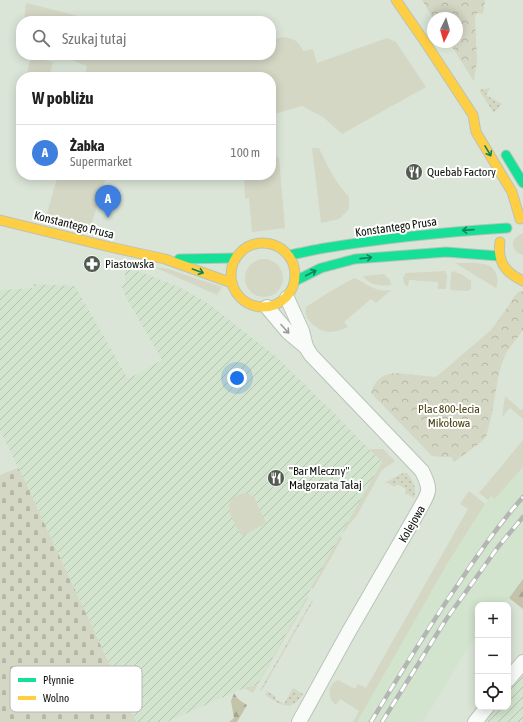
<!DOCTYPE html>
<html lang="pl">
<head>
<meta charset="utf-8">
<style>
	:root { --surface:#fff; --page:#f6f6f6; --text:#222; --muted:#767676; --line:#e0e0e0; --accent:#535b51 }
	body { margin:0; font-family:"Asap Condensed",sans-serif; background:var(--page); color:var(--text) }
	.controls { position:absolute; right:12px; bottom:12px; display:grid; overflow:hidden; border-radius:8px; box-shadow:0 2px 10px #0003 }
	.controls button { width:36px; height:36px; display:grid; place-items:center; padding:0; border:0; border-bottom:1px solid var(--line); background:var(--surface); color:var(--text); font:20px sans-serif }
	.compass { position:absolute; left:427px; top:12px; width:36px; height:36px; border-radius:50%; background:var(--surface); box-shadow:0 2px 10px #0003; rotate:185deg }
	.you { position:absolute; left:237px; top:378px; width:14px; height:14px; margin:-10px; border:3px solid #fff; border-radius:50%; background:#1a73e8; box-shadow:0 0 0 6px #1a73e833 }
	.badge { display:grid; place-items:center; width:26px; height:26px; border-radius:50%; background:var(--accent); color:#fff; font-size:13px; font-weight:700 }
	.pin { position:absolute; translate:-50% -33px; filter:drop-shadow(0 1px 2px #0008) }
	.pin::after { content:''; position:absolute; top:21px; width:14px; height:12px; background:inherit; clip-path:polygon(0 0,100% 0,50% 100%) }
	.list { margin:0; padding:0; list-style:none }
	h2 { display:flex; justify-content:space-between; align-items:center; height:52px; margin:0; padding:0 16px; font-size:17px }
	h2 small { font-size:13px; font-weight:400; color:var(--muted) }
	.list li { display:grid; grid-template-columns:26px 1fr auto; gap:12px; align-items:center; box-sizing:border-box; height:56px; padding:0 16px; border-top:1px solid var(--line) }
	.list b { display:block; font-size:15px; white-space:nowrap }
	.list p { margin:0; font-size:13px; white-space:nowrap; color:var(--muted) }
	.list em { font-size:13px; font-style:normal; color:var(--muted) }
	.icon { flex:none; width:22px; height:22px; fill:none; stroke:currentColor; stroke-width:2; stroke-linecap:round; stroke-linejoin:round }
	.map { position:relative; flex:none; width:523px; height:722px; overflow:hidden }
	.search { position:absolute; background:var(--surface); box-shadow:0 2px 10px #0003; left:16px; top:16px; width:260px; height:44px; display:flex; align-items:center; gap:10px; box-sizing:border-box; padding:0 14px; border-radius:16px; color:var(--muted); font-size:15px }
	.panel { position:absolute; background:var(--surface); box-shadow:0 2px 10px #0003; left:16px; top:72px; width:260px; height:108px; border-radius:16px }
	.map>svg:first-child { display:block }
	.built { fill:#d2e4cd }
	.industrial { fill:url(#industrial-furrows) }
	.grass { fill:#d4d7c4 }
	.forest { fill:url(#forest-firs) }
	.cemetery { fill:url(#cemetery-stones) }
	.park { fill:url(#park-crowns) }
	.garden { fill:url(#garden-dots) }
	.lines { fill:none; stroke-linecap:round; stroke-linejoin:round }
	.street-casing { stroke:#bac3b8; stroke-width:16 }
	.fast-casing { stroke:#bac3b8; stroke-width:11 }
	.slow-casing { stroke:#bac3b8; stroke-width:11 }
	.street { stroke:#f9fbf9; stroke-width:14 }
	.fast { stroke:#16e098; stroke-width:9 }
	.slow { stroke:#ffcf43; stroke-width:9 }
	.rail-casing { stroke:#b3b6b3; stroke-width:4.5 }
	.rail { stroke:#fff; stroke-width:3; stroke-dasharray:9; stroke-linecap:butt }
	.oneway { stroke:#118358 }
	.oneway2 { stroke:#9a9d99 }
	.labels { text-anchor:middle; dominant-baseline:central; stroke-width:4; stroke-linejoin:round; paint-order:stroke }
	.poi-label { font-size:12px; fill:#0b1109; stroke:#fff; text-anchor:start }
	.street-label { font-size:12px; fill:#0b1109; stroke:#fff }
	.park-label { font-size:12px; fill:#483f0e; stroke:#fff }
	.key { fill:#fff; stroke:#b6b8b5; stroke-width:1 }
	.key-label { font-size:11px; fill:#0b1109 }
</style>
</head>
<body>
<div class="map">
<svg width="523" height="722" viewBox="0 0 523 722">
	<defs>
		<pattern id="industrial-furrows" width="10" height="10" patternUnits="userSpaceOnUse"><rect width="10" height="10" fill="#d2e4cd"/><path d="M-1 1l2-2M0 10L10 0M9 11l2-2" fill="none" stroke="#b3c3af"/></pattern>
		<pattern id="forest-firs" width="22" height="20" patternUnits="userSpaceOnUse"><rect width="22" height="20" fill="#c2c3a9"/><path d="M5 1l3.5 6h-7zM16 11l3.5 6h-7z" fill="#a5a690"/></pattern>
		<pattern id="cemetery-stones" width="16" height="16" patternUnits="userSpaceOnUse"><rect width="16" height="16" fill="#d4d7c4"/><path d="M2 7V4a2 2 0 0 1 4 0v3zM10 15v-3a2 2 0 0 1 4 0v3z" fill="#b5b8a7"/></pattern>
		<pattern id="park-crowns" width="20" height="18" patternUnits="userSpaceOnUse"><rect width="20" height="18" fill="#d4d7c4"/><path d="M2 6a3 3 0 1 1 6 0M12 15a3 3 0 1 1 6 0" fill="none" stroke="#b5b8a7"/></pattern>
		<pattern id="garden-dots" width="8" height="8" patternUnits="userSpaceOnUse"><rect width="8" height="8" fill="#d4d7c4"/><path d="M2 2h.1M6 6h.1" fill="none" stroke="#b5b8a7" stroke-width="1.8" stroke-linecap="round"/></pattern>
	</defs>
	<rect width="100%" height="100%" fill="#dae5d8"/>
	<polygon class="built" points="523,467 523,579 503,605 478,605 478,635 469,646 423,722 357,722 447,564 485,504 491,496 496,499"/>
	<g class="industrial">
		<polygon points="125,266 179,287 206,302 274,355 330,409 382,462 311,588 307,597 257,685 244,688 167,722 136,722 21,473 0,430 0,290 34,288 33,284 75,286 128,379 162,360 127,299 122,287 125,283"/>
		<polygon points="523,667 523,722 479,722 491,707 508,707 508,686"/>
	</g>
	<g class="grass">
		<polygon points="26,3 43,7 97,21 24,21"/>
		<path d="M 283,37 C 294,38 299,41 303,51 L 313,49 L 317,63 L 387,38 L 396,42 L 426,87 L 342,134 L 323,117 L 302,106 L 271,115 L 271,77 L 85,77 L 87,66 L 59,55 L 271,55 L 271,40 Z"/>
		<polygon points="31,57 53,62 49,77 26,77"/>
		<polygon points="271,137 275,142 276,156 279,158 285,228 252,232 249,198 245,199 244,175 271,175"/>
		<path d="M 312,148 L 319,148 C 327,165 336,184 349,197 L 349,209 L 339,219 L 321,223 Z"/>
		<polygon points="58,175 107,175 90,228 46,217"/>
		<path d="M 521,234 L 523,234 L 523,255 C 520,254 516,252 515,250 C 510,243 515,237 521,234 Z"/>
		<circle cx="264" cy="278" r="19"/>
		<path d="M 455,263 C 464,263 474,262 484,264 C 494,265 501,278 496,288 Z"/>
		<polygon points="154,267 168,269 222,287 217,295"/>
		<path d="M 445,271 L 447,275 L 446,288 L 445,289 L 438,289 L 438,282 L 409,280 L 408,287 C 404,284 403,282 403,278 L 406,273 Z"/>
		<polygon points="453,271 463,275 471,281 471,289 468,291 451,290 450,288 451,273"/>
		<path d="M 384,274 L 390,280 L 391,285 C 381,287 368,284 363,276 Z"/>
		<path d="M 354,278 C 368,283 374,293 391,290 L 376,303 L 371,299 L 344,322 L 348,327 C 342,329 336,332 329,332 C 318,331 302,319 306,307 L 329,292 Z"/>
		<polygon points="505,396 521,410 523,410 523,419 510,408 502,417"/>
		<polygon points="523,440 523,467 495,499 491,496 488,500 479,493"/>
		<polygon points="370,449 383,449 395,461 382,470 357,515 347,527 344,532 343,531 382,462"/>
		<path d="M 469,491 L 485,504 L 447,564 L 357,722 L 353,722 L 359,711 L 340,699 L 336,705 C 327,699 327,685 338,680 L 355,689 L 358,684 L 366,688 L 468,509 L 460,504 Z"/>
		<path d="M 244,493 L 249,494 L 254,497 L 266,523 L 242,536 C 234,522 217,499 244,493 Z"/>
		<polygon points="340,536 342,538 313,589 311,588"/>
		<polygon points="307,597 308,598 253,693 244,688 257,685"/>
	</g>
	<g class="forest">
		<polygon points="523,579 523,609 509,598"/>
		<path d="M 234,693 C 237,699 242,702 247,705 L 237,722 L 229,722 L 234,718 L 231,701 Z"/>
	</g>
	<polygon class="cemetery" points="18,468 21,473 136,722 0,722 0,475"/>
	<g class="park">
		<polygon points="422,0 485,0 483,14 477,13 475,17 477,62 474,80 473,80 449,42 457,42 457,18 433,18"/>
		<path d="M 521,291 L 523,291 L 523,330 L 506,353 L 502,363 L 499,373 L 491,418 L 487,433 L 486,437 L 480,443 L 454,462 L 451,457 L 444,457 L 432,456 L 371,393 C 375,379 383,374 396,373 L 436,377 L 491,330 L 507,308 L 513,298 L 518,292 Z"/>
	</g>
	<g class="garden">
		<polygon points="490,88 486,95 502,104 494,113 479,90"/>
		<path d="M 403,473 L 407,473 C 413,481 417,488 414,498 L 405,493 L 406,489 L 397,484 L 395,487 L 386,482 Z"/>
		<polygon points="312,600 313,601 262,690 259,692"/>
		<path d="M 293,688 L 303,694 C 291,713 281,705 265,695 L 267,691 L 276,697 L 275,699 L 284,704 Z"/>
	</g>
	<g class="lines">
		<g class="street-casing">
			<g id="street">
				<path d="M 287,298 L 302,331 L 306,347 L 311,355 L 422,471 C 432,491 429,492 419,510 L 348,633 L 299,722"/>
				<polyline points="267,307 288,332 306,347"/>
				<polyline points="508,680 523,662"/>
				<polyline points="475,722 487,707"/>
			</g>
		</g>
		<g class="fast-casing">
			<g id="fast">
				<polyline points="506,155 523,183"/>
				<path d="M 289,255 C 301,253 313,250 325,248 C 385,238 446,232 507,228"/>
				<polyline points="179,259 235,258"/>
				<polyline points="295,281 321,268 355,259 446,252 499,256"/>
			</g>
		</g>
		<g class="slow-casing">
			<g id="slow">
				<polyline points="396,0 427,45 473,115 476,132 512,192 520,219"/>
				<polyline points="0,220 110,247 165,259 232,283"/>
				<path d="M 500,242 C 497,262 506,273 523,281"/>
				<circle cx="263" cy="275" r="32"/>
			</g>
		</g>
		<use href="#street" class="street"/>
		<use href="#fast" class="fast"/>
		<use href="#slow" class="slow"/>
		<g class="rail-casing">
			<g id="rail">
				<path d="M 371,722 C 400,674 429,626 461,580 C 480,551 500,523 523,497"/>
				<polyline points="382,722 445,621 498,547 523,517"/>
			</g>
		</g>
		<use href="#rail" class="rail"/>
	</g>
	<defs><path id="oneway-shaft" d="M-6 0H5M1.5-3L5.5 0L1.5 3" fill="none" stroke-width="1.6" stroke-linecap="round" stroke-linejoin="round"/></defs>
	<g class="oneway">
		<use href="#oneway-shaft" transform="translate(488 151) rotate(59)"/>
		<use href="#oneway-shaft" transform="translate(468 230) rotate(176)"/>
		<use href="#oneway-shaft" transform="translate(366 258) rotate(-6)"/>
		<use href="#oneway-shaft" transform="translate(198 271) rotate(20)"/>
		<use href="#oneway-shaft" transform="translate(311 273) rotate(-28)"/>
	</g>
	<use class="oneway2" href="#oneway-shaft" transform="translate(285 329) rotate(48)"/>
	<defs>
		<g id="restaurant-disc" transform="scale(0.9)"><circle r="9.5" fill="#535b51" stroke="#fff"/><path d="M-5-6h1v4h1v-4h1v4h1v-4h1v5L-1.5 .5V6h-2V.5L-5-1ZM5-6V6H3V1.5H1.5Q1.5-4 5-6Z" fill="#fff"/></g>
		<g id="pharmacy-disc" transform="scale(0.9)"><circle r="9.5" fill="#535b51" stroke="#fff"/><path d="M-2-6h4v4h4v4h-4v4h-4v-4h-4v-4h4Z" fill="#fff"/></g>
	</defs>
	<g fill-rule="evenodd">
		<use href="#restaurant-disc" x="414" y="172"/>
		<use href="#pharmacy-disc" x="92" y="264"/>
		<use href="#restaurant-disc" x="276" y="478"/>
	</g>
	<g class="labels">
		<g class="poi-label">
			<text x="427" y="172">Quebab Factory</text>
			<text x="105" y="264">Piastowska</text>
			<text x="289" y="471">"Bar Mleczny"<tspan x="289" dy="14">Małgorzata Tałaj</tspan></text>
		</g>
		<g class="street-label">
			<text transform="translate(74 225) rotate(14)">Konstantego Prusa</text>
			<text transform="translate(396 227) rotate(-8)">Konstantego Prusa</text>
			<text transform="translate(412 524) rotate(-60)">Kolejowa</text>
		</g>
		<g class="park-label">
			<text x="449" y="409">Plac 800-lecia<tspan x="449" dy="14">Mikołowa</tspan></text>
		</g>
	</g>
	<rect x="10" y="666" width="132" height="46" rx="6" class="key"/>
	<rect x="18" y="678" width="18" height="4" fill="#16e098"/>
	<rect x="18" y="696" width="18" height="4" fill="#ffcf43"/>
	<g class="key-label">
		<text x="43" y="684">Płynnie</text>
		<text x="43" y="702">Wolno</text>
	</g>
</svg>
<div class="controls">
<button>+</button>
<button>−</button>
<button><svg class="icon" aria-label="locate" viewBox="0 0 24 24"><circle cx="12" cy="12" r="6"/><path d="M12 2v4M12 18v4M2 12h4M18 12h4"/></svg></button>
</div>
<svg class="compass" viewBox="-18 -18 36 36"><path d="M0-13l5 13h-10z" fill="#e53935"/><path d="M0 13l5-13h-10z" fill="#767676"/></svg>
<div class="you"></div>
<div class="pin badge" style="left:108px;top:218px;background:#3f7fe0">A</div>
<div class="search"><svg class="icon" aria-label="search" viewBox="0 0 24 24"><circle cx="10" cy="10" r="6"/><path d="M15 15l6 6"/></svg>Szukaj tutaj</div>
<section class="panel">
<h2>W pobliżu<small></small></h2>
<ul class="list">
<li><span class="badge" style="background:#3f7fe0">A</span><div><b>Żabka</b><p>Supermarket</p></div><em>100 m</em></li>
</ul>
</section>
</div>
</body>
</html>
